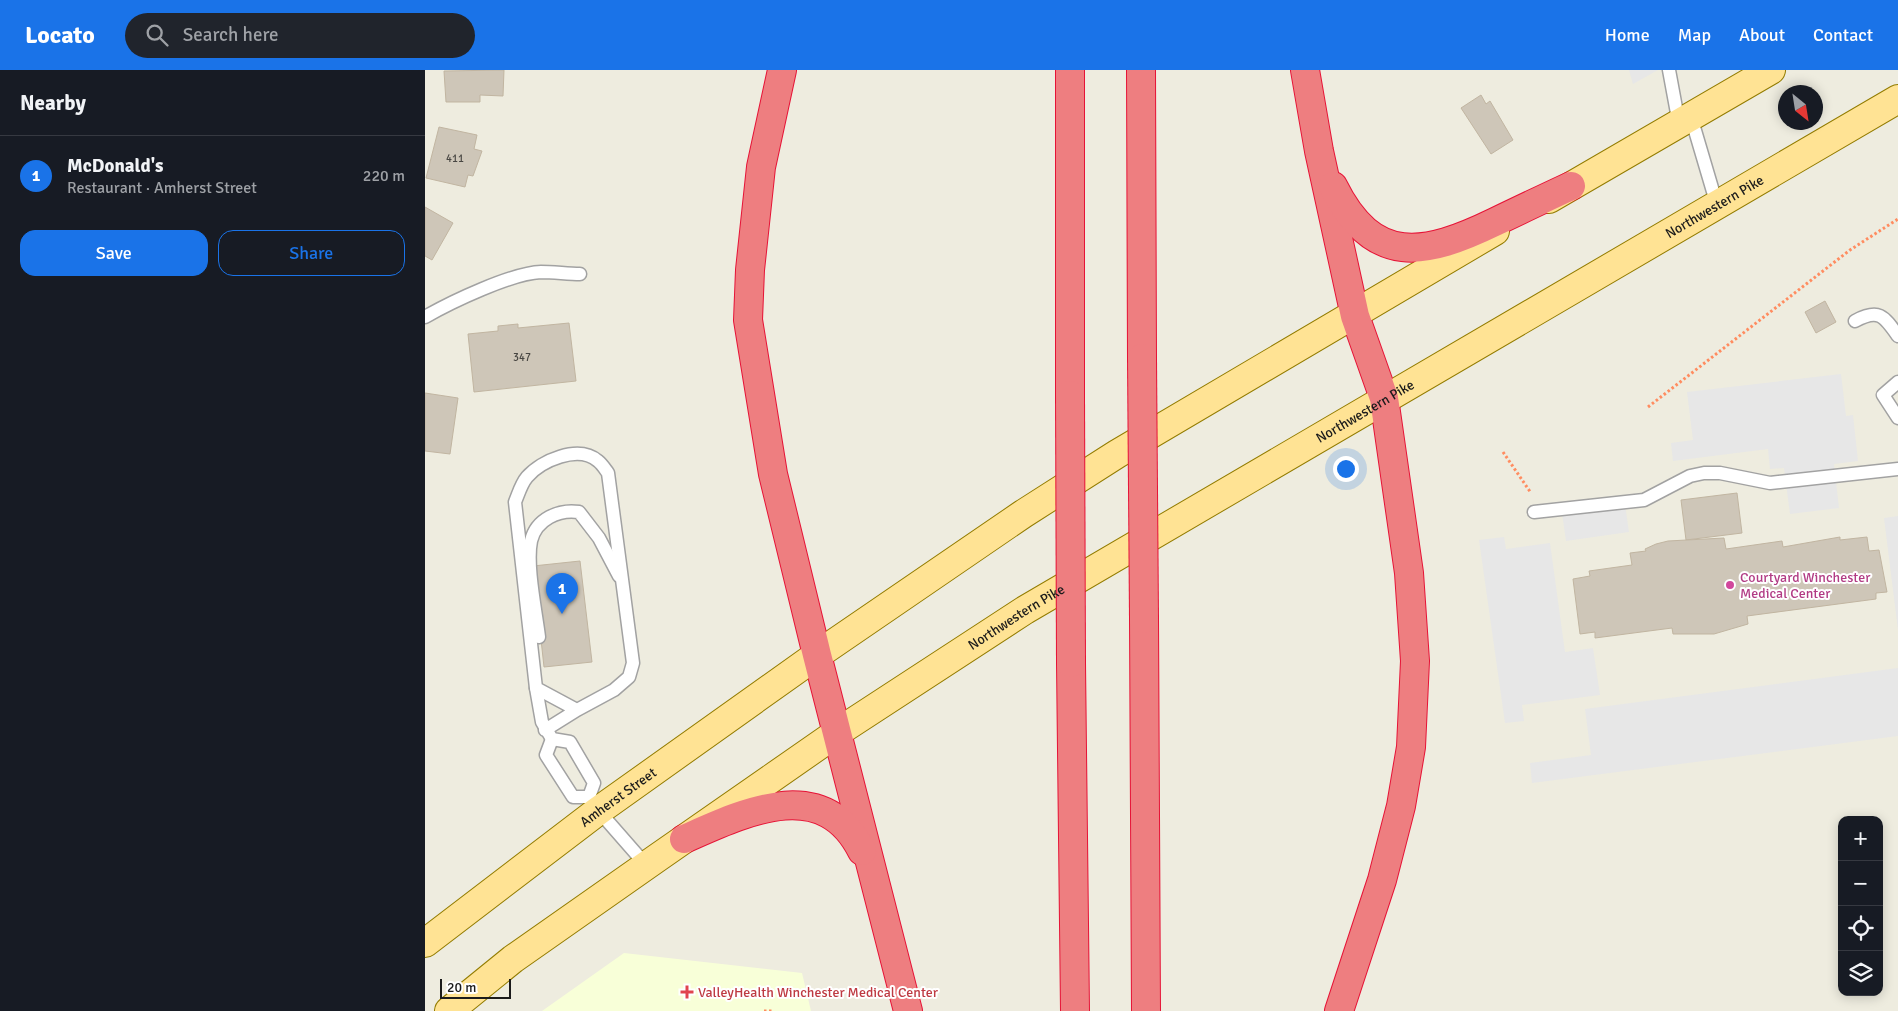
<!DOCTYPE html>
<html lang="en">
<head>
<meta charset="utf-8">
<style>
	:root { --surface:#171b24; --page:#20242c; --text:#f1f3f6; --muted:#9ea1a6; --line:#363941; --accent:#1a73e8 }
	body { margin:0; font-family:Signika,sans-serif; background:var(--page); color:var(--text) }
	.controls { position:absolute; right:15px; bottom:15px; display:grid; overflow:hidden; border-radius:10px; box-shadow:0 2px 12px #0003 }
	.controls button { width:45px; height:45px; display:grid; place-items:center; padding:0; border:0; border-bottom:1px solid var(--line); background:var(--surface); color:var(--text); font:25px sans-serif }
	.compass { position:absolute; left:1353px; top:15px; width:45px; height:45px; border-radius:50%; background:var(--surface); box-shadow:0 2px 12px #0003; rotate:150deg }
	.scale { position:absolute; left:15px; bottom:12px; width:71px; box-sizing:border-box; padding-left:5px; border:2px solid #1b1b1b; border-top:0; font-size:14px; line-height:18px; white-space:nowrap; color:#1b1b1b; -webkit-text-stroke:4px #fff; paint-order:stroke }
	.you { position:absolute; left:920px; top:398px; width:18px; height:18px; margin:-12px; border:4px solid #fff; border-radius:50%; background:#1a73e8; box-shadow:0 0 0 8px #1a73e833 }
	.badge { display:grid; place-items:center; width:32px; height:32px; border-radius:50%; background:var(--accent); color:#fff; font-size:16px; font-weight:700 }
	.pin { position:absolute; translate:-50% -41px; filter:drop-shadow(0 1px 2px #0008) }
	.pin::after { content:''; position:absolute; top:26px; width:18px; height:15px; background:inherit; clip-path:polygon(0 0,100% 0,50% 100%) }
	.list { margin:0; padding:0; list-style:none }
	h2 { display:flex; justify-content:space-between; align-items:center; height:65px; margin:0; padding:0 20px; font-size:21px }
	h2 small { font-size:16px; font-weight:400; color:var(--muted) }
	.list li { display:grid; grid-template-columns:32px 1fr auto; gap:15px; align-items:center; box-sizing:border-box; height:80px; padding:0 20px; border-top:1px solid var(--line) }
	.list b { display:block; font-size:19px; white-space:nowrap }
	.list p { margin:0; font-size:16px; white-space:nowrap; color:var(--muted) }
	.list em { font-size:16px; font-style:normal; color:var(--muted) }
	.actions { display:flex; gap:10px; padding:15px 20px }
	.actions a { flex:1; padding:11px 0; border:1px solid var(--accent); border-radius:15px; text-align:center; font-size:18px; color:var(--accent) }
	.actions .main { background:var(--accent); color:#fff }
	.icon { flex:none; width:28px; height:28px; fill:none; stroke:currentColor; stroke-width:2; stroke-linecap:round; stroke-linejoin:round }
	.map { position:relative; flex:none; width:1473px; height:941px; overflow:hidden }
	header { display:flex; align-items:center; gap:30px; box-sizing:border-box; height:70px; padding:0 25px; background:var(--accent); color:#fff }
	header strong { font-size:24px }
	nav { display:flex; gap:28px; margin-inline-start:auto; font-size:18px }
	.search { width:350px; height:45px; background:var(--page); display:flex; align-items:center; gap:12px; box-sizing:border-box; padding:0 18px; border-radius:28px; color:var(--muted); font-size:19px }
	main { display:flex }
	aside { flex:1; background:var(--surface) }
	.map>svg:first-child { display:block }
	.education { fill:#f8ffd8 }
	.parking { fill:#e7e7e7 }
	.building { fill:#cec6b8; stroke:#c1b5a1 }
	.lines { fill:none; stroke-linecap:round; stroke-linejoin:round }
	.service-casing { stroke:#a2a2a2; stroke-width:15 }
	.primary-casing { stroke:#937c00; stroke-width:30 }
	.motorway-casing { stroke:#e61336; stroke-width:30 }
	.path { stroke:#ff8c60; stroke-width:3; stroke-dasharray:2.5 2.5; stroke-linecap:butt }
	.service { stroke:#fff; stroke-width:12 }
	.primary { stroke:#ffe394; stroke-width:28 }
	.motorway { stroke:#ee7e80; stroke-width:28 }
	.motorway-bridge-casing { stroke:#e61336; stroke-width:30; stroke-linecap:butt }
	.motorway-bridge { stroke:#ee7e80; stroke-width:28 }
	.hotel-dot { fill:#d1479c; stroke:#fff; stroke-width:2 }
	.health-dot { fill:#e0444e; stroke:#fff; stroke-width:2 }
	.labels { text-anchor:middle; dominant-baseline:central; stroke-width:4; stroke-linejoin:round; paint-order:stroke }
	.number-label { font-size:11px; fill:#484642 }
	.street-label { font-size:14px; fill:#1b1b1b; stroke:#fff }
	.hotel-label { font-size:14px; fill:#b23c85; stroke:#fff; text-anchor:start }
	.health-label { font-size:14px; fill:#be3a42; stroke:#fff; text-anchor:start }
</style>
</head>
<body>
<header>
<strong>Locato</strong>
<div class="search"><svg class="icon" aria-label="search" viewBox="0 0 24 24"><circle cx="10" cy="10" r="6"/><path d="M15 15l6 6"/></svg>Search here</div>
<nav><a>Home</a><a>Map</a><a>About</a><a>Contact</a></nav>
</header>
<main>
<aside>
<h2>Nearby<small></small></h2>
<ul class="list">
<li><span class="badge">1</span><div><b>McDonald's</b><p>Restaurant · Amherst Street</p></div><em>220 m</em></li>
</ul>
<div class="actions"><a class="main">Save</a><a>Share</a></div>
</aside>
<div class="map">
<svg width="1473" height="941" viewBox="0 0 1473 941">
	<rect width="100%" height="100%" fill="#eeecdf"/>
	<polygon class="education" points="199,883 377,903 386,941 117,941"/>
	<g class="parking">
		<polygon points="1204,0 1233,0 1208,14"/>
		<polygon points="1416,304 1421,346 1428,345 1433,391 1409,394 1414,438 1365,444 1359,398 1345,399 1343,379 1248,391 1246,373 1268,370 1262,322"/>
		<polygon points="1199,428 1204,462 1141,471 1136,436"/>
		<polygon points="1473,446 1473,560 1459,448"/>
		<polygon points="1079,467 1081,479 1125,473 1140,582 1168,578 1175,625 1097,635 1099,651 1080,653 1054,470"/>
		<polygon points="1473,598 1473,666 1107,713 1105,693 1166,685 1160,639"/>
	</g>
	<g class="building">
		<polygon points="79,0 78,26 55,25 55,32 21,32 19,1"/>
		<polygon points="1056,25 1061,34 1065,31 1088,70 1066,84 1036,38"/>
		<polygon points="14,57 52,65 49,79 57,81 48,106 43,105 40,117 1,108"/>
		<polygon points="0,137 28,153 7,190 0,186"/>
		<polygon points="1400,231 1411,252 1391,263 1380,242"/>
		<polygon points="144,253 151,311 49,322 43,264 73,261 73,256 93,254 93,258"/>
		<polygon points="0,323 33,328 25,384 0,381"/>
		<polygon points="1312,423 1317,463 1261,470 1256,430"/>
		<polygon points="1415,467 1415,470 1442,467 1444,481 1454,480 1462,522 1451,523 1451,529 1322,546 1323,554 1289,564 1248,564 1247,558 1170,568 1170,562 1155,564 1148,509 1165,506 1164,501 1207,495 1205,483 1221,481 1220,479 1231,474 1243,471 1299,468 1301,479 1357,471 1358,477"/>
		<polygon points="155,491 167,592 119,597 108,496"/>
	</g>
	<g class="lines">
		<g class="service-casing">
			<g id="service">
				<polyline points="1244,0 1254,54"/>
				<polyline points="1266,47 1292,135"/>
				<path d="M 0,247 C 26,232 87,203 116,202 C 129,202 143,204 155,204"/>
				<path d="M 1430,251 C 1454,238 1459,246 1473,266"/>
				<polyline points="1473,312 1458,325 1473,348"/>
				<polyline points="1109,442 1219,430 1265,406 1279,403 1295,403 1345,413 1473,399"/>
				<path d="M 114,567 C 111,542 101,495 106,471 C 111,449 134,439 154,442 L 174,468 L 194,506"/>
				<polyline points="111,618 117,652 127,669 145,672 169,713 164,727"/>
				<path d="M 120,660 L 152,640 L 189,620 L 204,607 L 208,593 L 183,403 C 180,399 177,394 173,391 C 153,374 116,391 102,407 C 96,414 93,425 90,432 L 111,618 L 152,640"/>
				<polyline points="127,669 121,685 148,727 164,727"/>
				<polyline points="172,739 221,795"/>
			</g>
		</g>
		<g class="primary-casing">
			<g id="primary">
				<polyline points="1124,129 1346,0"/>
				<path id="s1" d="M 0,873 L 173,741 L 392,585 L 598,444 L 692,384 L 1070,161"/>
				<path id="s2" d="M 24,941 L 88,889 L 232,788 L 413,662 L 600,540 L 1473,29"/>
			</g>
		</g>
		<g class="motorway-casing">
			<g id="motorway">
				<polyline points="357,0 336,97 325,200 323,250 348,404 392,585 483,941"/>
				<polyline points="716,0 717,288"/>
				<polyline points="880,0 894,81 930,246 959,328 984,503 990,591 986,677 976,736 957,810 914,941"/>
				<path d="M 908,116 C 948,197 1000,186 1070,152 C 1095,140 1120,128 1146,116"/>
				<polyline points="645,325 645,0"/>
				<polyline points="719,549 721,941"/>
				<polyline points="646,593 650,941"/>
				<path d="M 259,769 C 318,743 398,703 437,781"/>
			</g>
		</g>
		<g class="path">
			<polyline points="1223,337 1425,180 1473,149"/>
			<polyline points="1078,382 1106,423"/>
			<polyline points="339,941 348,941"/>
		</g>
		<use href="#service" class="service"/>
		<use href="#primary" class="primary"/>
		<use href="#motorway" class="motorway"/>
		<g class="motorway-bridge-casing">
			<g id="motorway-bridge">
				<polyline points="717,288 719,549"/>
				<polyline points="645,325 646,593"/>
			</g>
		</g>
		<use href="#motorway-bridge" class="motorway-bridge"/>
	</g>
	<circle class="hotel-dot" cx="1305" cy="515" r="5"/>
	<path class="health-dot" d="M259.5 914.5h5v5h5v5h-5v5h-5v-5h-5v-5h5z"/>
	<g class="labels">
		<g class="number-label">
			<text x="30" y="88">411</text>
			<text x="97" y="287">347</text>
		</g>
		<g class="street-label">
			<text stroke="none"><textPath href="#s2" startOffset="1501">Northwestern Pike</textPath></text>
			<text stroke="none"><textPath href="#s2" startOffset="1096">Northwestern Pike</textPath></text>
			<text stroke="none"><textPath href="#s2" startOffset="691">Northwestern Pike</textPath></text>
			<text stroke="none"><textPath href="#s1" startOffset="242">Amherst Street</textPath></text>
		</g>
		<g class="hotel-label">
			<text x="1315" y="507">Courtyard Winchester<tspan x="1315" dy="16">Medical Center</tspan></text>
		</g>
		<g class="health-label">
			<text x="273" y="922">ValleyHealth Winchester Medical Center</text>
		</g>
	</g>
</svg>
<div class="controls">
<button>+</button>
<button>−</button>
<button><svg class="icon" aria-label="locate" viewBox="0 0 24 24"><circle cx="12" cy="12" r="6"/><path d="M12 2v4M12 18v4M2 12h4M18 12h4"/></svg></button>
<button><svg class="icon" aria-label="layers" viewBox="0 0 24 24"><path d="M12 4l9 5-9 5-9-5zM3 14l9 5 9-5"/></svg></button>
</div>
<svg class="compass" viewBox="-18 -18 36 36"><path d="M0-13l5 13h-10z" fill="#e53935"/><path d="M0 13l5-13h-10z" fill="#9ea1a6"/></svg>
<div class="scale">20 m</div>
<div class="you"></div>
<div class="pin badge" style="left:137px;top:544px">1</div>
</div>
</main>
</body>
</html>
